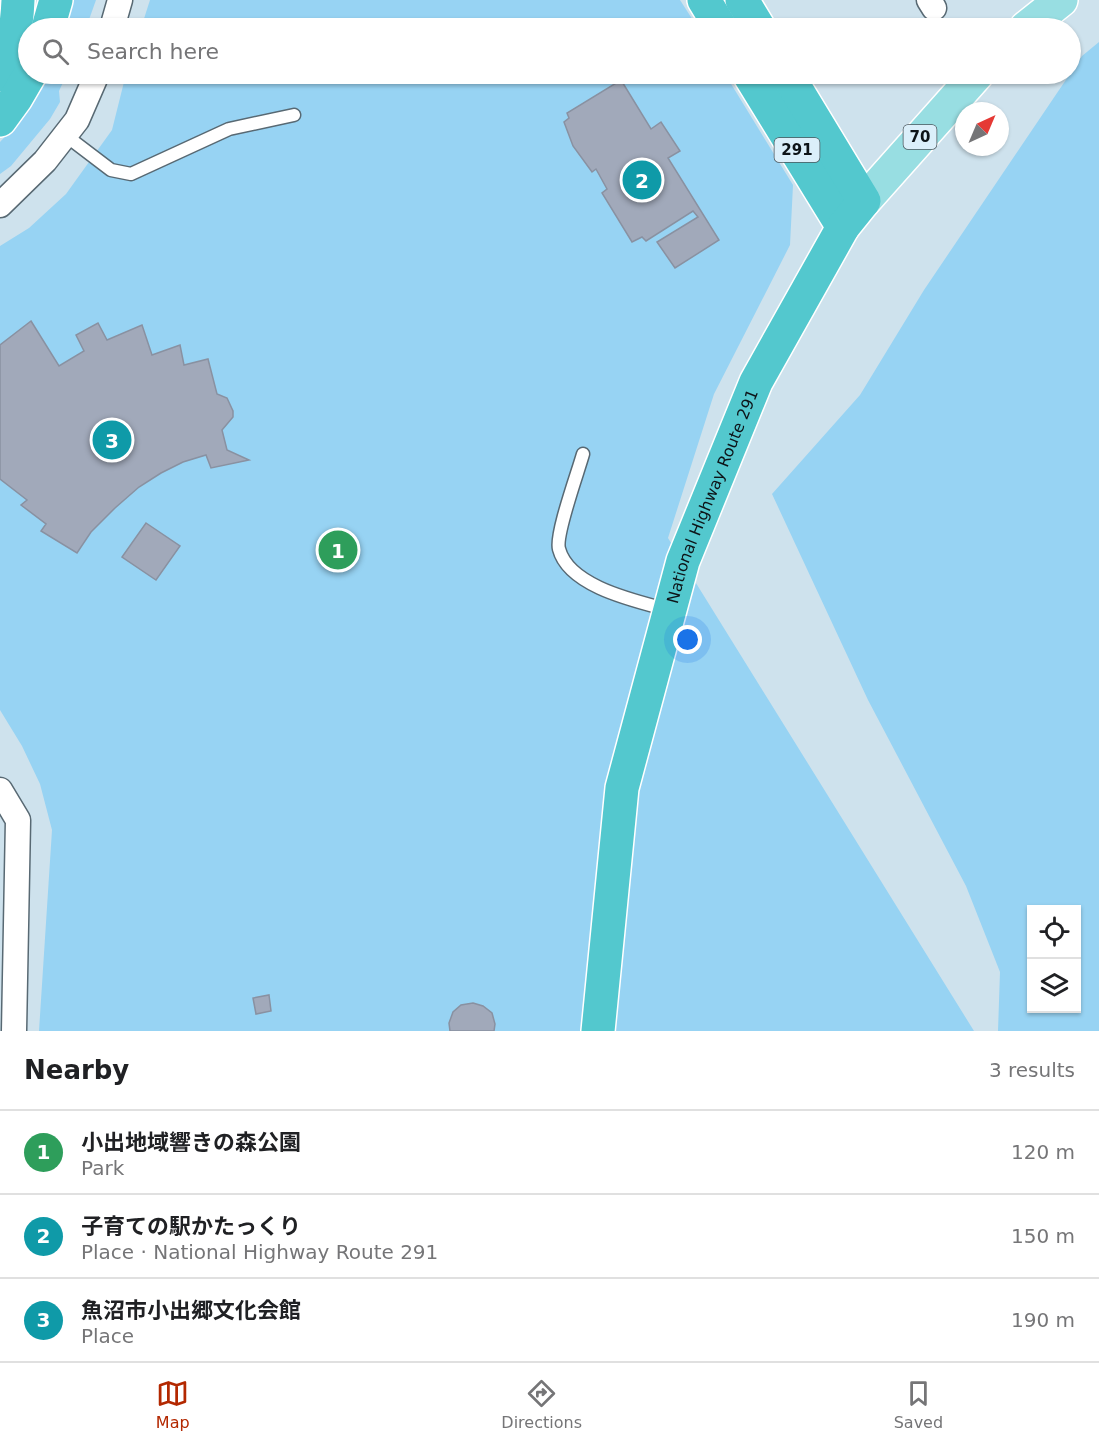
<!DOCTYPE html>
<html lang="en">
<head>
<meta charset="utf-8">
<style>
	:root { --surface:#fff; --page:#f2f2f2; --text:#202124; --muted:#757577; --line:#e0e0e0; --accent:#b32800 }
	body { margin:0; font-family:"DejaVu Sans","Noto Sans JP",sans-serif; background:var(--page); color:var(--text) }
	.controls { position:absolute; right:18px; bottom:18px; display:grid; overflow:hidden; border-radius:0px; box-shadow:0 2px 4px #0004 }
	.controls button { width:54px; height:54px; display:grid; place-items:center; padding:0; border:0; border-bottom:2px solid var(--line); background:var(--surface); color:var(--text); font:30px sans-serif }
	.compass { position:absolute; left:955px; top:102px; width:54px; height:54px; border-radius:50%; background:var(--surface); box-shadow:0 2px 4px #0004; rotate:44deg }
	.you { position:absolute; left:688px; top:640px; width:21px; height:21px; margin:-15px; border:4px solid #fff; border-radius:50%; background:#1a73e8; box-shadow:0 0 0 9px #1a73e833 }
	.badge { display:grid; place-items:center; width:39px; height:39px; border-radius:50%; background:var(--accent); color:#fff; font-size:20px; font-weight:700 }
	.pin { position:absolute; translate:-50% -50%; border:3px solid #fff; box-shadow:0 2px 6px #0006 }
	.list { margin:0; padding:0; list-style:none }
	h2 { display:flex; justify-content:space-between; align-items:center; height:78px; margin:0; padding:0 24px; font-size:26px }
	h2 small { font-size:20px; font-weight:400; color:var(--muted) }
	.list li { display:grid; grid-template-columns:39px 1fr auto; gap:18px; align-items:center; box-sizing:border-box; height:84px; padding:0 24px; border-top:2px solid var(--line) }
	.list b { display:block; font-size:22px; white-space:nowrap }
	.list p { margin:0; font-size:20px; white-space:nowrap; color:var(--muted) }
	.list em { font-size:20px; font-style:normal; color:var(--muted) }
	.icon { flex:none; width:33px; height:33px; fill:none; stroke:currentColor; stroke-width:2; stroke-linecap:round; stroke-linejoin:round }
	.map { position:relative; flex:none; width:1099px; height:1031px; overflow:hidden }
	.search { position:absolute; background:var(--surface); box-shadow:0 2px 4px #0004; left:18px; right:18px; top:18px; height:66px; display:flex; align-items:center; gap:15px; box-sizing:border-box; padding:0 21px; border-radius:33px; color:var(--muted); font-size:22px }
	.sheet { height:330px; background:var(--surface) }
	nav { display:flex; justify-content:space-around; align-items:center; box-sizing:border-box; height:84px; border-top:2px solid var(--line); background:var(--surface); font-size:16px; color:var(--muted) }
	nav a { display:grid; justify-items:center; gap:3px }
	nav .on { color:var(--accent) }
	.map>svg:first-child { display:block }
	.green { fill:#97d3f3; fill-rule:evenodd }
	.building { fill:#a1a9ba; stroke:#8991a1; stroke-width:1.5 }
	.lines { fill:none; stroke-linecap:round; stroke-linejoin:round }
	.lane-casing { stroke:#586973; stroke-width:15 }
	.street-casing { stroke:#586973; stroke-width:27 }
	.primary-casing { stroke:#fff; stroke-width:36 }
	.highway-casing { stroke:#fff; stroke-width:36 }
	.lane { stroke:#fff; stroke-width:12 }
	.street { stroke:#fff; stroke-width:24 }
	.primary { stroke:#98dee2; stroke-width:33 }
	.highway { stroke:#53c8ce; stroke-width:33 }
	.labels { text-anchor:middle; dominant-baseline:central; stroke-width:5; stroke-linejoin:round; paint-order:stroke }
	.shield { fill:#dbeffa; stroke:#4b565c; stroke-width:1.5 }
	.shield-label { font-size:15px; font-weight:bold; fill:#0d1418 }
	.street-label { font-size:16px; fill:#0d1418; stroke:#dbeffa }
</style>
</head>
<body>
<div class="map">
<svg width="1099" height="1031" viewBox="0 0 1099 1031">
	<rect width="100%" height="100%" fill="#cee2ed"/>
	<g class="green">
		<polygon points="73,0 96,0 86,28 64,28"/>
		<polygon points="150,0 680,0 698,28 141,28"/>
		<path d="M 1099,42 L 1099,1031 L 998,1031 L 1000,972 L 966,886 L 868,700 L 772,494 L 860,395 L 924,290 L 1082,56 ZM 1032,910 L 1076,910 L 1076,1008 L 1032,1008 Z"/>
		<path d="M 48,74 L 67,74 L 59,91 L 60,102 L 50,119 L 11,166 L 0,174 L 0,142 C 20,121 37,101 48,74 Z"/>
		<polygon points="126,74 725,74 793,185 790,245 714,394 668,538 974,1031 39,1031 52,830 40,784 22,746 0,710 0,246 29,228 66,194 112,130"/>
	</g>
	<g class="building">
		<polygon points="621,80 651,129 661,122 680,151 668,158 719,240 675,268 657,242 698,217 693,211 646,241 642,237 632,242 602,193 607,189 596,169 592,172 573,146 564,122 569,118 567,113"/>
		<polygon points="31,321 59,366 84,351 76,335 98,323 107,340 142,325 152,355 180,345 184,365 208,359 217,394 227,398 233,411 233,417 222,430 227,450 249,460 211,468 206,455 183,462 161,473 139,487 115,508 91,532 77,553 41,531 46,524 21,505 27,500 0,479 0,345"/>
		<polygon points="146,523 180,546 156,580 122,557"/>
		<polygon points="269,995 271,1011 256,1014 253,998"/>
		<polygon points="473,1003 483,1006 492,1013 495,1024 494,1031 450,1031 449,1023 453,1012 461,1005"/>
	</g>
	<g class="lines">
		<g class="lane-casing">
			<g id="lane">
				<polyline points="65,135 111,170 131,174 229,129 294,115"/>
				<path d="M 583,454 C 578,472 555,535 559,549 C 569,587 636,601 669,610"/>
			</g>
		</g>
		<g class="street-casing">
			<g id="street">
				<polyline points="929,0 934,8"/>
				<polyline points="112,28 120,0"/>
				<polyline points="0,205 45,161 77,120 97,74"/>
				<polyline points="0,790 18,820 14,1031"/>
			</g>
		</g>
		<g class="primary-casing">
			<g id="primary">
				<polyline points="1026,28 1061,0"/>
				<polyline points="864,201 977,74"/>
			</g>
		</g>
		<g class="highway-casing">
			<g id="highway">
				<polyline points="704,0 721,28"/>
				<polyline points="742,0 759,28"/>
				<polyline points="48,28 56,0"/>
				<polyline points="749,74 843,227"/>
				<path d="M 0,75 C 13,52 17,26 18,0"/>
				<polyline points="0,120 16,98 30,74"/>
				<path id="s1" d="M 598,1031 L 622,788 L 683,561 L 756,382 L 843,227 L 864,201 L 787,74"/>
			</g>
		</g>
		<use href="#lane" class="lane"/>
		<use href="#street" class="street"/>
		<use href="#primary" class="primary"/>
		<use href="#highway" class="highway"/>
	</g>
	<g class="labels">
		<g class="shield">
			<rect x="903.5" y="125" width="33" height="24" rx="4.5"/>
			<rect x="774.5" y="138" width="45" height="24" rx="4.5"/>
		</g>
		<g class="shield-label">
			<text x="920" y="137">70</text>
			<text x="797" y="150">291</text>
		</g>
		<g class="street-label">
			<text stroke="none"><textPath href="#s1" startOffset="550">National Highway Route 291</textPath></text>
		</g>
	</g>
</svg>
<div class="controls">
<button><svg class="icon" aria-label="locate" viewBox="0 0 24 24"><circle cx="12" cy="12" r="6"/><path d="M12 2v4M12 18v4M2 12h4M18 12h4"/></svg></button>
<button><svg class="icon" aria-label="layers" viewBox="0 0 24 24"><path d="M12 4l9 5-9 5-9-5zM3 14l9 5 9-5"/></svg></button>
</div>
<svg class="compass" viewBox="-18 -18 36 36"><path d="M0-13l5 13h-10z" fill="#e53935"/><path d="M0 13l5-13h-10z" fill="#757577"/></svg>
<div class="you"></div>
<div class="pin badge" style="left:338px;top:550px;background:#2e9e5b">1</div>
<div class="pin badge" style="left:642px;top:180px;background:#0f9aa8">2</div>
<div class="pin badge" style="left:112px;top:440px;background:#0f9aa8">3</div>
<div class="search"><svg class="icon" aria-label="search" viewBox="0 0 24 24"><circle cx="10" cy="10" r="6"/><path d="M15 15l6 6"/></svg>Search here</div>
</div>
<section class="sheet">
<h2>Nearby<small>3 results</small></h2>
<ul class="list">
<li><span class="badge" style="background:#2e9e5b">1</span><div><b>小出地域響きの森公園</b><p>Park</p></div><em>120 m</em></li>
<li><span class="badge" style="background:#0f9aa8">2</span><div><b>子育ての駅かたっくり</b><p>Place · National Highway Route 291</p></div><em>150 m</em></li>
<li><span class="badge" style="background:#0f9aa8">3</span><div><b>魚沼市小出郷文化会館</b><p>Place</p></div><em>190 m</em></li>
</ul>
</section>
<nav>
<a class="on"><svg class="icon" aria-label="map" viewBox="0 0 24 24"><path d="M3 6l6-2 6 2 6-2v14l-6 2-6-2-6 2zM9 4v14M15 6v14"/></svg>Map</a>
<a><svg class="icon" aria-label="directions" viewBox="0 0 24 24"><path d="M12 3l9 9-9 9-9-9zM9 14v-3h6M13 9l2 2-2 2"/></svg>Directions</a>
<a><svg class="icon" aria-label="saved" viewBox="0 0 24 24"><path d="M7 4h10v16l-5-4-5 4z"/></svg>Saved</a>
</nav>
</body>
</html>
